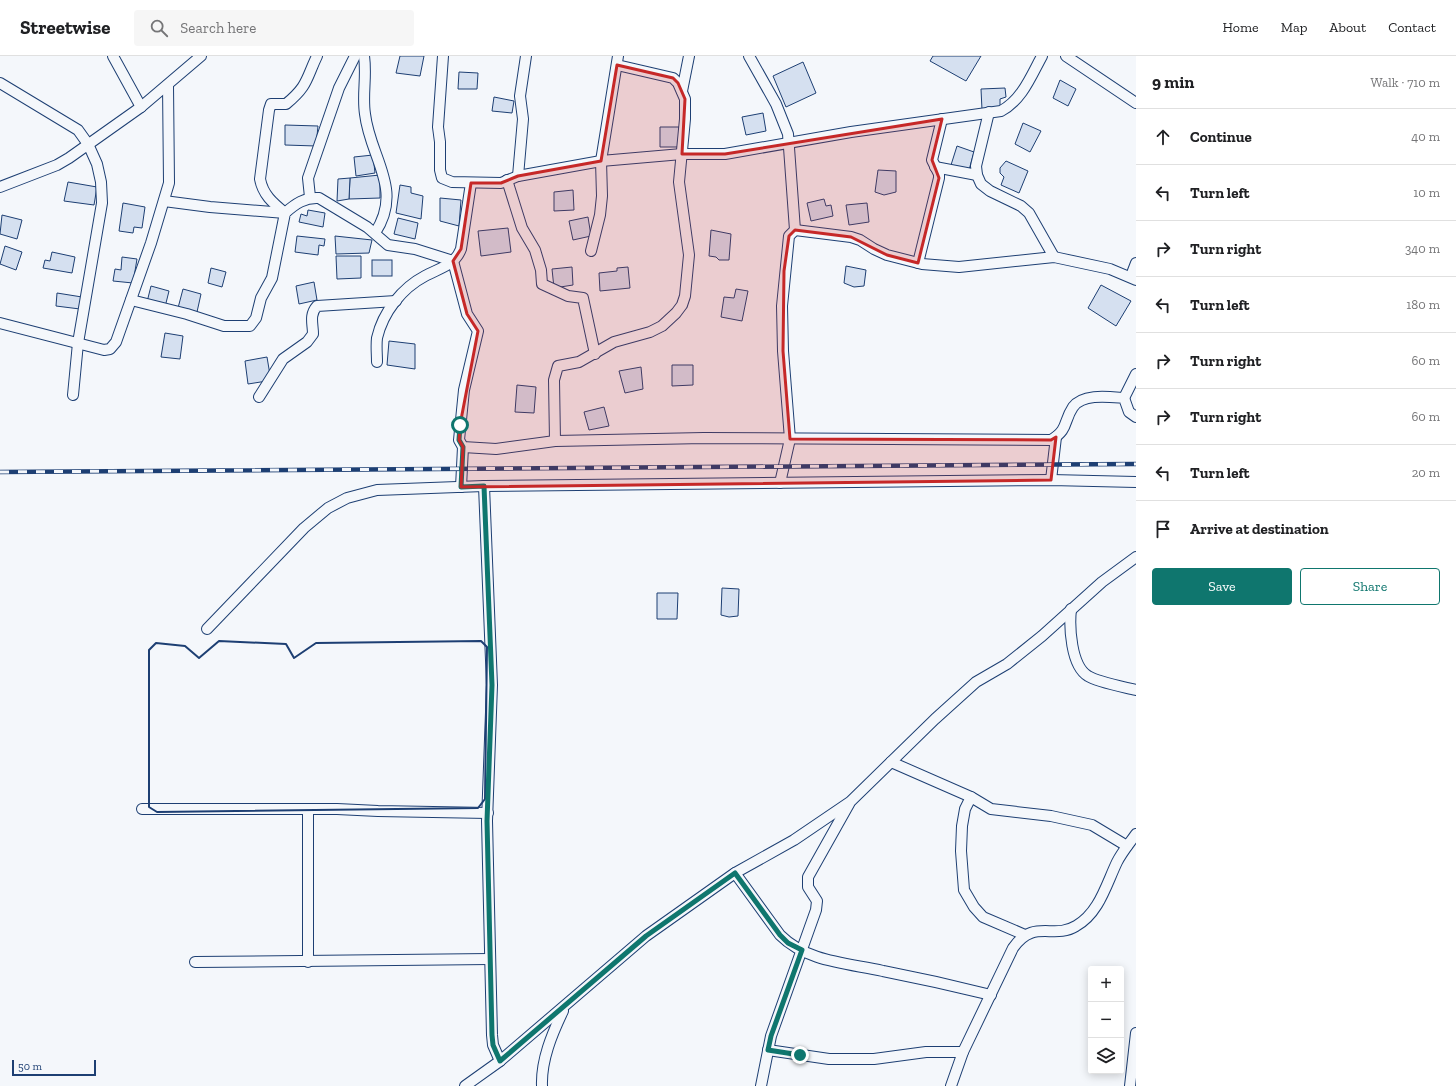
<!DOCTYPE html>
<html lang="en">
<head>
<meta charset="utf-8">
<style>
	:root { --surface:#fff; --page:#f6f6f6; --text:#202124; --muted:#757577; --line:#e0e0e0; --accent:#0f766e }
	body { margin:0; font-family:"Zilla Slab",serif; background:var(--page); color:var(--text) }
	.controls { position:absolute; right:12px; bottom:12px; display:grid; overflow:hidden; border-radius:4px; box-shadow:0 2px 10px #0003 }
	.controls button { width:36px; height:36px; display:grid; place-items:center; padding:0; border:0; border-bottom:1px solid var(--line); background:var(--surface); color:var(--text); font:20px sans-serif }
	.scale { position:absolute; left:12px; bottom:10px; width:84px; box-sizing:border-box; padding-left:4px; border:2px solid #1d3f73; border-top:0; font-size:11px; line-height:14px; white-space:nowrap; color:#1d3f73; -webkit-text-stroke:3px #f4f7fb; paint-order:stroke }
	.stop { position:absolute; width:12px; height:12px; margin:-9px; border:3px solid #0f766e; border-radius:50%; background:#fff }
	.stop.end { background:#0f766e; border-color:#fff; box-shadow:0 1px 4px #0008 }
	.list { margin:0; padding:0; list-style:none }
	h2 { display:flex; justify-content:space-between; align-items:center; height:52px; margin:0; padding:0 16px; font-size:17px }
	h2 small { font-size:13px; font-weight:400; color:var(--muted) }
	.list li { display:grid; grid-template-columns:26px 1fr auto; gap:12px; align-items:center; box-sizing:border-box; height:56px; padding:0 16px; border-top:1px solid var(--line) }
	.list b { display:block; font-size:15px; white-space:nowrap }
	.list em { font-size:13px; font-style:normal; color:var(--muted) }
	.actions { display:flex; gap:8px; padding:12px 16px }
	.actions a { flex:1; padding:9px 0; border:1px solid var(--accent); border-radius:4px; text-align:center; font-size:14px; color:var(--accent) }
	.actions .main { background:var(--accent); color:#fff }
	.icon { flex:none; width:22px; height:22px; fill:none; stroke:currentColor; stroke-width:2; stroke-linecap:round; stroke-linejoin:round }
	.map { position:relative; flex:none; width:1136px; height:1030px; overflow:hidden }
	header { display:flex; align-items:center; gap:24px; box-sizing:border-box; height:56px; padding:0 20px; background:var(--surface); border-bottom:1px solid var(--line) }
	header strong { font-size:19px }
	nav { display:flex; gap:22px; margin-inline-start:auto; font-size:14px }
	.search { width:280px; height:36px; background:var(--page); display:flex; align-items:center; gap:10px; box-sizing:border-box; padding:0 14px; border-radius:4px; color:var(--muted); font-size:15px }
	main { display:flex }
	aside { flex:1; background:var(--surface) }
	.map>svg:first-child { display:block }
	.building { fill:#d5e0f0; stroke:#1d3f73 }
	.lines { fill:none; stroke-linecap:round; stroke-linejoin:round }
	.minor-casing { stroke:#1d3f73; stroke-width:12 }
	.minor { stroke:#f4f7fb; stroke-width:10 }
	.rail-casing { stroke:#1d3f73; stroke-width:4.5 }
	.rail { stroke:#f4f7fb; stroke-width:3; stroke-dasharray:9; stroke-linecap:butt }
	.wall { stroke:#1d3f73; stroke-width:2 }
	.route { stroke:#0f766e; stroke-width:5 }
	.marked { fill:#c62828; fill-opacity:0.2; stroke:#c62828; stroke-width:3; stroke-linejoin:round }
</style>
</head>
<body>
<header>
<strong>Streetwise</strong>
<div class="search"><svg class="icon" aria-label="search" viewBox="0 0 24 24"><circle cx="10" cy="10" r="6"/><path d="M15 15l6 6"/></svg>Search here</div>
<nav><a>Home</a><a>Map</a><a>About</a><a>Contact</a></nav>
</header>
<main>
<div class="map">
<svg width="1136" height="1030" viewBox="0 0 1136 1030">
	<rect width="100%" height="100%" fill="#f4f7fb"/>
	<g class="building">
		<polygon points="400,0 424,0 420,20 396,17"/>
		<polygon points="933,0 981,0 966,25 930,5"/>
		<polygon points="803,6 816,37 786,51 773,20"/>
		<polygon points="459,16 478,17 477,33 458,33"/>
		<polygon points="1060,24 1076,33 1068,50 1053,42"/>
		<polygon points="1005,32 1006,41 1000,43 1000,52 982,54 981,33"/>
		<polygon points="494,41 514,45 512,57 492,55"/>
		<polygon points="763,57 766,75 746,79 742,61"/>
		<polygon points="1023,67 1041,75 1030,96 1015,88"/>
		<polygon points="285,69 318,70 316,90 285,89"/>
		<polygon points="660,71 679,71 678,91 660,91"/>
		<polygon points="957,90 974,96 969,114 951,109"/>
		<polygon points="373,99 375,117 356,120 354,101"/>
		<polygon points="1006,105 1028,115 1019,137 1001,129 1004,121 1000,117 1000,112"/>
		<polygon points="878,114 896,115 896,136 884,139 875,136"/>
		<polygon points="380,119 380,142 349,143 350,122"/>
		<polygon points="350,122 349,143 337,145 338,123"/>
		<polygon points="68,126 97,131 94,149 64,145"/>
		<polygon points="400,129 411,131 411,137 423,140 421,163 396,157"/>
		<polygon points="573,134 574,154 554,155 554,136"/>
		<polygon points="440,142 461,144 459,170 440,165"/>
		<polygon points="824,143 826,150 831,149 833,160 811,165 807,147"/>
		<polygon points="123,147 145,151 142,172 134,171 133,177 119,175"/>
		<polygon points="867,147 869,166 849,169 846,149"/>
		<polygon points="308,154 325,157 323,171 299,166 301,158 307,160"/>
		<polygon points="2,159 22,164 17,183 0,178"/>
		<polygon points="588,161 591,180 573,184 569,165"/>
		<polygon points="398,162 418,167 415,183 394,178"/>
		<polygon points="508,172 511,196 481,200 478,175"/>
		<polygon points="711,174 731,178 729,204 719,204 716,201 709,200"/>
		<polygon points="297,180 325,183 324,190 319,189 318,199 295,196"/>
		<polygon points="335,180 372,184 369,197 336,198"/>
		<polygon points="5,190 22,196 16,214 0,208"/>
		<polygon points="52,196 75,201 72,217 43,212 45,204 50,205"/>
		<polygon points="336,200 361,200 361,222 337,223"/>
		<polygon points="122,201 137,203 133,227 113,225 115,213 121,214"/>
		<rect x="372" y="204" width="20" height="16"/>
		<polygon points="846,210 866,214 864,230 854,231 844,227"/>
		<polygon points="572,211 573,229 554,232 552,213"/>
		<polygon points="628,211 630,232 600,235 599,217 617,215 617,212"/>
		<polygon points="211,212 226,216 222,231 208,227"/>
		<polygon points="314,226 317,244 299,248 296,230"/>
		<polygon points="1101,229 1131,245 1116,270 1088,252"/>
		<polygon points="151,230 169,235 165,251 147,246"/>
		<polygon points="183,233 201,238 197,256 178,252"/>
		<polygon points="736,233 748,235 742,265 721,261 724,241 734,242"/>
		<polygon points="57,237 82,241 80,253 56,250"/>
		<polygon points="165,277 183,280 180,303 161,301"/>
		<polygon points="389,285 415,288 415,313 387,309"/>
		<polygon points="267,301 270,319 267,325 248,328 245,305"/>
		<polygon points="672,309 693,309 693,329 672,330"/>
		<polygon points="641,311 643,333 625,337 619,315"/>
		<polygon points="517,329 536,331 534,357 515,356"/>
		<polygon points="604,351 609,370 589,374 584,356"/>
		<polygon points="722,532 739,533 738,560 729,561 721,559"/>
		<polygon points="657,537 678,537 677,563 657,563"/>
	</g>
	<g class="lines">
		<g class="minor-casing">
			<g id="minor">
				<polyline points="113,0 141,51"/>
				<path d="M 364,0 C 367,20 362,39 365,58 C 370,102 404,133 375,177"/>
				<path d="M 443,0 L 438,71 L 440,86 L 440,114 L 442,122 L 452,126 L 501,127 L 518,120 L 601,105 L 682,98 L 725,98 L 851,76 L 1001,55 C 1022,44 1031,20 1042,0"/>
				<polyline points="749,0 776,48 788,78 795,174 789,180 782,250 783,295 790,383 780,427"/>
				<polyline points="1066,0 1136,47"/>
				<polyline points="0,27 78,74 88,88 97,108 101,126 102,147 78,287 73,339"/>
				<polyline points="682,35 689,0"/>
				<polyline points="989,56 976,110 977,119 981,128 990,135 1021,150 1029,157 1054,201"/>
				<polyline points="935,111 977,119"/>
				<polyline points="518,120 523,63 520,40 526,0"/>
				<polyline points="507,124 522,172 535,194 541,214 542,228 568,240 583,242 595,298"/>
				<polyline points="0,131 57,109 69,102 141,51 201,0"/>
				<polyline points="310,141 308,122 339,32 355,0"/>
				<polyline points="164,145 210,151 285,157"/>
				<path d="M 285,157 C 273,147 263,139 260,123 L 269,54 L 271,48 L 286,48 C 308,30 306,23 317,0"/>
				<polyline points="795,174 851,181 860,184 874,193 887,199 922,208 959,211 1054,201 1110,213 1136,224"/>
				<polyline points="591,195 600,159 602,140 601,105 618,0"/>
				<polyline points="918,207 939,122 939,118 932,104 942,63"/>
				<polyline points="1131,220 1136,207"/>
				<path d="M 131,244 L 187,258 L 224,270 L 250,270 L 256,262 L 261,242 L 272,222 L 285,157 C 295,148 305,141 319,142 L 367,171 L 388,189 L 415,193 L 453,205 L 467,258 L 478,275 L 464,334 L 459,384 L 463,391 L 496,393 L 555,385 L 704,382 L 1051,384 C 1069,373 1063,366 1073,351 C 1083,337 1110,341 1124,342 L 1129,356 L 1136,361"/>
				<polyline points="0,267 104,294 110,293 116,286 151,187 169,127 168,29"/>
				<path d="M 377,306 C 377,298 376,290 377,282 C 383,256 402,232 425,220 C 440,212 455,209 461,193 L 471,127"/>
				<path d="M 259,341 L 283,303 L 307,286 L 313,278 C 313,268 309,259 317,250 L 396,245"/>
				<polyline points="1124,342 1136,318"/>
				<polyline points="555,385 554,324 558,310 579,306 614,286 650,276 662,270 676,257 682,249 685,240 689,199 679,126 685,63 685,43 678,27 673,22 617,9"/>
				<polyline points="1051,424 1056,381"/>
				<polyline points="484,430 492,629 487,765 492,979 493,989 500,1005"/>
				<polyline points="461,431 463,391"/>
				<path d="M 1071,553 C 1069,571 1071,610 1088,620 C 1097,626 1124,631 1136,634"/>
				<polyline points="207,573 304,472 328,452 347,442 377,434 484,430 1051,424 1136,426"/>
				<polyline points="891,706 971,741 991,753 1051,760 1092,769 1127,790"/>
				<polyline points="971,741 965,753 962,770 961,795 964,834 974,851 983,861 1025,879"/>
				<polyline points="142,753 337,753 378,755 488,757"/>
				<path d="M 735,817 L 780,879 C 807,906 847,907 883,915 C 919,922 955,930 991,939"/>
				<polyline points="195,906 490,903"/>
				<polyline points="308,906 308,753"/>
				<polyline points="768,994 829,1003 874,1003 926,996 963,996"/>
				<polyline points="465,1030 500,1005 646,880 735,817 794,784 850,746 935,663 976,626 1007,608 1042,580 1102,526 1136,501"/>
				<path d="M 542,1030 C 541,1004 552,978 563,955"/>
				<polyline points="761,1030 771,980 816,854 817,845 808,831 808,821 849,748"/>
				<path d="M 951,1030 L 963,996 L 1013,892 C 1034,862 1053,884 1076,870 C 1099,857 1106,829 1117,806 C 1122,796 1129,788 1136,778"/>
				<polyline points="1130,1030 1136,977"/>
			</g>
		</g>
		<use href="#minor" class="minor"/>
		<g class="rail-casing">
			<polyline id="rail" points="0,416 1136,408"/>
		</g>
		<use href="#rail" class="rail"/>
		<polygon class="wall" points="219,585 286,588 294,602 316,587 481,585 487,591 485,743 478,752 157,756 149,751 149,594 156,587 185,590 199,602"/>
	</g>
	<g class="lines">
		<polyline class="route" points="460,369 459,384 463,391 461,431 484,430 492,629 487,765 492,979 493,989 500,1005 646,880 735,817 780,879 788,887 802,894 771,980 768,994 800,999"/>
	</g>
	<path class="marked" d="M 617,9 L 673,22 L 678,27 L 685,43 L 682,98 L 725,98 L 942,63 L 932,104 L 939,122 L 918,207 L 887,199 L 851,181 L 795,174 L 789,180 L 784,215 L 783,295 L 790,383 L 1051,384 L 1056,381 L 1051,424 L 461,431 L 463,391 L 459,384 L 460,369 L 478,275 L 467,258 L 453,205 L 461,193 L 471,127 L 501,127 L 518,120 L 601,105 Z"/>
</svg>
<div class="controls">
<button>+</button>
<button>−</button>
<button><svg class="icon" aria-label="layers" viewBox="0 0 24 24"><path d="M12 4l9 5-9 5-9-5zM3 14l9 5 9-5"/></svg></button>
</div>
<div class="scale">50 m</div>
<div class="stop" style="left:460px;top:369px"></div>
<div class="stop end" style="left:800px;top:999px"></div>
</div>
<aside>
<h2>9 min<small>Walk · 710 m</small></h2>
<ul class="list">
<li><svg class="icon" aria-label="ahead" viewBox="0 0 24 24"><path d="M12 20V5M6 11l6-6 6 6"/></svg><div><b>Continue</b></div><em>40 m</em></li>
<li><svg class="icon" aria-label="left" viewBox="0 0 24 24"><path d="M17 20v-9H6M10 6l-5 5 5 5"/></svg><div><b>Turn left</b></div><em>10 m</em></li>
<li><svg class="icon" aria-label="right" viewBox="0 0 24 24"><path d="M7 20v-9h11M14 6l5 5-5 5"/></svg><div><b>Turn right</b></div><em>340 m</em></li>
<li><svg class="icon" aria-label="left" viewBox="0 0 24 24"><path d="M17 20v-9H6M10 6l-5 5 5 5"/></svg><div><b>Turn left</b></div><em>180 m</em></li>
<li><svg class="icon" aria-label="right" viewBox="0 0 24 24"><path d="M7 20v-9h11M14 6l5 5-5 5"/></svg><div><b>Turn right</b></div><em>60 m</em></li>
<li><svg class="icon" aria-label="right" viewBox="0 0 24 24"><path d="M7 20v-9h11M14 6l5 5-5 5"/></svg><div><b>Turn right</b></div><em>60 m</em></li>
<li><svg class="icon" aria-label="left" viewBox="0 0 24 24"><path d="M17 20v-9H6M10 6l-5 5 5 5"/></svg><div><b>Turn left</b></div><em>20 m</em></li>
<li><svg class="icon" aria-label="arrive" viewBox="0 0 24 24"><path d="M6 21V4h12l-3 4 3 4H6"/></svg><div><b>Arrive at destination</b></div></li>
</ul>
<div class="actions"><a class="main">Save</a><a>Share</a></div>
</aside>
</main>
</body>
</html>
